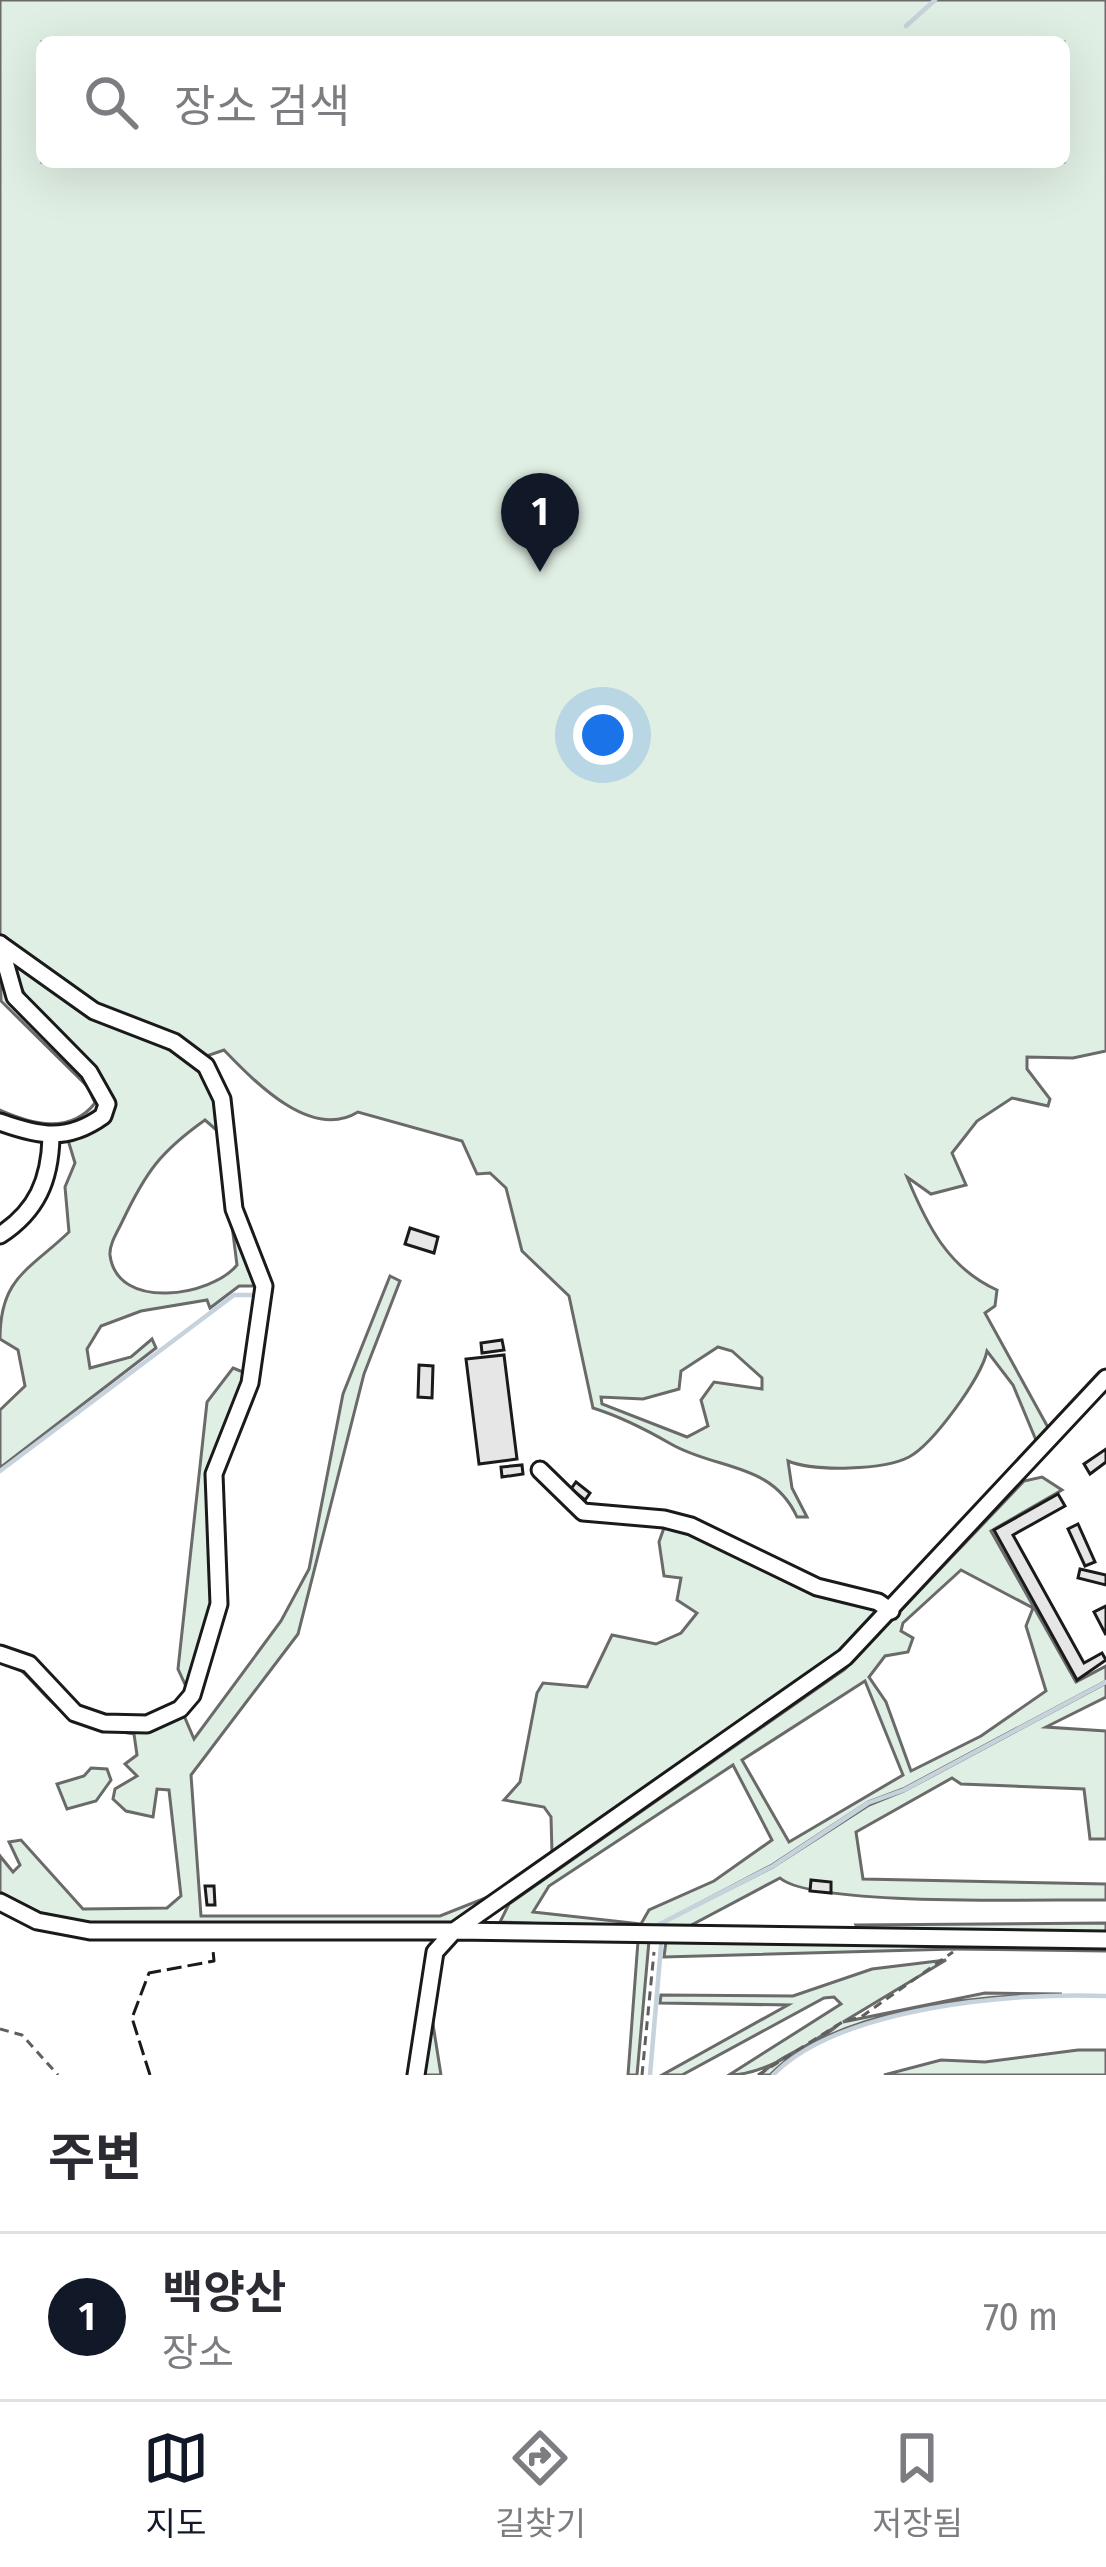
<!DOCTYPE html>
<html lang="ko">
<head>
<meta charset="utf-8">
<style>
	:root { --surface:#fff; --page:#f7f7f7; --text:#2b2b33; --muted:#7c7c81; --line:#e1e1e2; --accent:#111827 }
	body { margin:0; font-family:"Fira Sans Condensed","Noto Sans KR",sans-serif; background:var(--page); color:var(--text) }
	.you { position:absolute; left:603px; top:735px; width:42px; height:42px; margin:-30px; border:9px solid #fff; border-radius:50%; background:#1a73e8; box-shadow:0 0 0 18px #1a73e833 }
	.badge { display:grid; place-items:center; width:78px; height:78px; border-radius:50%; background:var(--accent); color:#fff; font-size:39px; font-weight:700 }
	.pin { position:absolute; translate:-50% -99px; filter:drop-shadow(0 3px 6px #0008) }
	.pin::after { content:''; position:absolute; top:63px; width:42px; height:36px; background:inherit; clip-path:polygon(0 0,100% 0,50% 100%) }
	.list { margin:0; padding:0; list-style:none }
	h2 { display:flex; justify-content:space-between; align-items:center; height:156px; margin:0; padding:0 48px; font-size:51px }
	h2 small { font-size:39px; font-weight:400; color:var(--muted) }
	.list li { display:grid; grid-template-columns:78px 1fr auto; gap:36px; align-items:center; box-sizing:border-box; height:168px; padding:0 48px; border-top:3px solid var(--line) }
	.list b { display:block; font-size:45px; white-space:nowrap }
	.list p { margin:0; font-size:39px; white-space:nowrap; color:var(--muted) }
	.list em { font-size:39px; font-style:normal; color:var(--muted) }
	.icon { flex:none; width:66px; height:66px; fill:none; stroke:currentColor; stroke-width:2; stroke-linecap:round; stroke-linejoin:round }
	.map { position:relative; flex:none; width:1106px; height:2075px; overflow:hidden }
	.search { position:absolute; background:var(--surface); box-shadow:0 12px 48px #0002; left:36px; right:36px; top:36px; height:132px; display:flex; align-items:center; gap:30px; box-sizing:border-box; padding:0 42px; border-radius:18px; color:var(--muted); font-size:45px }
	.sheet { height:324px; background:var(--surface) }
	nav { display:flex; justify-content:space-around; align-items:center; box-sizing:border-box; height:168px; border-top:3px solid var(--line); background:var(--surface); font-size:33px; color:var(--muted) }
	nav a { display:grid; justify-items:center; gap:6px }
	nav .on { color:var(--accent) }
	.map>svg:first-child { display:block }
	.green { fill:#e0efe3; stroke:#6a6a6a; stroke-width:3; fill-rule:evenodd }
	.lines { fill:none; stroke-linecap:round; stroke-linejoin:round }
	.stream { stroke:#c6d2dc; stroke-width:4.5 }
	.building { fill:#e6e6e6; stroke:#1a1a1a; stroke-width:3 }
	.street-casing { stroke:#1a1a1a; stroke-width:21 }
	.path { stroke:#5f5f5f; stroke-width:3; stroke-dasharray:9 6; stroke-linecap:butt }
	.street { stroke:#fff; stroke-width:15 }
	.fence { stroke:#1a1a1a; stroke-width:3; stroke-dasharray:15 6; stroke-linecap:butt }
</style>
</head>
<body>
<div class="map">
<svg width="1106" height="2075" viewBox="0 0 1106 2075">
	<rect width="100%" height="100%" fill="#fff"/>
	<g class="green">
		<path d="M 0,0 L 1106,0 L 1106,1051 L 1073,1058 L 1027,1057 L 1027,1069 L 1050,1099 L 1048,1106 L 1012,1098 L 977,1121 L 952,1153 L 966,1185 L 931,1194 L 907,1177 C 927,1225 948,1268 997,1290 L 995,1306 L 985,1313 L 1050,1431 L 1038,1445 L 1013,1385 L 987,1351 C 982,1377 933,1444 909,1457 C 884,1470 815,1472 788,1461 L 792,1488 L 807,1517 L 797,1517 C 772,1462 716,1470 671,1444 C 645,1429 622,1417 593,1408 L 569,1296 L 522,1251 L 506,1188 L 490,1173 L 477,1174 L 462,1141 L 358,1112 C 311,1141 255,1082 224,1050 L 201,1058 L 115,1018 L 0,939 ZM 42,42 L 1064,42 L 1064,162 L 42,162 ZM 718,1347 L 732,1351 L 762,1378 L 762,1389 L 714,1382 L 701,1400 L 708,1426 L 687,1437 L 602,1404 L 601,1397 L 643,1399 L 679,1389 L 681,1371 Z"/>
		<path d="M 11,961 L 203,1069 L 219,1100 L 221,1134 L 205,1120 C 160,1152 146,1172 123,1220 C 118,1231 109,1244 110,1255 C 117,1312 212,1296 237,1265 L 230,1210 L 261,1286 L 239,1286 L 210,1308 L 207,1300 L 141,1311 L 101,1326 L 87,1349 L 90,1368 L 131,1357 L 152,1339 L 156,1348 L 0,1468 L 0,1410 L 25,1386 L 18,1350 L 0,1339 C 0,1278 28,1271 69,1232 L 65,1187 L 75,1163 L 68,1140 L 112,1104 C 93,1043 27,1029 11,961 Z"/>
		<path d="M 0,967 L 22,1015 L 86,1075 L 102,1104 C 84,1145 32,1127 0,1117 L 0,1110 C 32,1124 70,1135 95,1103 L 88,1087 L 1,1001 Z"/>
		<path d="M 390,1276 L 400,1281 L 364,1374 L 298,1634 L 191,1775 L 201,1916 L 440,1916 L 488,1897 L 552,1853 L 551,1817 L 544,1807 L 504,1800 L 520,1782 L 537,1693 L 543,1683 L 587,1687 L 612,1635 L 656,1644 L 681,1633 L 697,1613 L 677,1600 L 681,1578 L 664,1576 L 659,1542 L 665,1525 C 737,1546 803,1600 877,1605 L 883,1614 L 789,1693 L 456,1924 L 87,1924 L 59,1922 L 0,1892 L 0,1856 L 13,1872 L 20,1865 L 9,1842 L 21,1840 L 83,1909 L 167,1908 L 181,1896 L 169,1790 L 157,1789 L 153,1817 L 126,1811 L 113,1799 L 115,1789 L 137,1776 L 125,1764 L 137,1755 L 134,1734 C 112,1730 89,1729 69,1716 C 42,1699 27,1667 0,1657 C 26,1658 35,1678 50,1697 C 82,1736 143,1735 182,1711 L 194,1739 L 281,1621 L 309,1569 L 343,1394 Z"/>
		<polygon points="233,1368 248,1374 222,1436 216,1604 189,1693 178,1669 207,1402"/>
		<path d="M 1042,1477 L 1062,1490 L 991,1531 L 1076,1682 L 1106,1666 L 1106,1681 L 903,1789 L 868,1802 L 772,1865 L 658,1925 L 773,1867 L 869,1805 L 904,1791 L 1106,1683 L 1106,1697 L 1046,1727 L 1106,1731 L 1106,1839 L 1090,1839 L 1084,1789 L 961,1784 L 952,1778 L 856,1832 L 863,1879 L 1106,1884 L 1106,1900 C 1050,1899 812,1907 780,1878 L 682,1930 L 500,1922 L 509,1904 L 845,1669 L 1024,1481 ZM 961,1570 L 1033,1608 L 1026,1626 L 1046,1691 L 981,1736 L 911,1771 L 886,1702 L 869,1677 L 885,1656 L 908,1652 L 913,1638 L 901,1631 L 903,1623 ZM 865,1681 L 903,1775 L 789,1842 L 742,1760 ZM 733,1765 L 772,1840 L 714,1881 L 649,1910 L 641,1924 L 533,1912 L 549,1886 Z"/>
		<polygon points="91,1768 107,1769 111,1780 96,1801 67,1809 57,1784 84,1776"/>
		<polygon points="1106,1923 1106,1936 860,1932 856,1925"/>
		<polygon points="638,1941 649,1941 637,2075 628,2075"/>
		<polygon points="666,1941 959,1943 954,1949 664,1957"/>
		<polygon points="961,1943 1106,1946 1106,1951 956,1949"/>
		<path d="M 946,1960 L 843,2022 L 985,1993 L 1062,1994 C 975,1995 833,2010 770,2075 L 760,2075 C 782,2053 818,2044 838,2025 C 805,2046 766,2075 729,2075 L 841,2004 L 834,1997 L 824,1998 L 682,2075 L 662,2075 L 788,2005 L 660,2003 L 661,1995 L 793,1996 L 872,1969 Z"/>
		<polygon points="432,2018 441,2075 424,2075"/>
		<polygon points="1078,2050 1106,2050 1106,2075 884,2075 941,2060 985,2062"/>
	</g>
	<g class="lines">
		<g class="stream">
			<polyline points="906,26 935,0"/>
			<polyline points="0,1471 234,1295 252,1295"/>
			<polyline points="658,1925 773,1866 868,1803 904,1790 1106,1682"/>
			<polyline points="650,2075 661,1946"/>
			<path d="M 773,2075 C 839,2007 1014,1992 1106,1996"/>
		</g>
	</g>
	<g class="building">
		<polygon points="410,1228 438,1237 434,1253 405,1244"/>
		<polygon points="502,1340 504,1350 482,1353 481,1343"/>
		<polygon points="504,1355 517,1459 479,1464 466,1359"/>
		<polygon points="419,1365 433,1366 432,1398 418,1397"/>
		<polygon points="1106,1449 1106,1462 1090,1474 1084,1464"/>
		<polygon points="522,1465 523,1474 502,1477 501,1467"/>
		<polygon points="576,1482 590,1493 585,1500 571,1489"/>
		<polygon points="1058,1494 1065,1506 1013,1535 1084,1663 1102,1653 1106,1660 1077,1680 994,1530"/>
		<polygon points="1078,1524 1095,1562 1085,1566 1068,1529"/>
		<polygon points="1080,1569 1106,1575 1106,1585 1078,1578"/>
		<polygon points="1106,1606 1106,1635 1094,1612"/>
		<polygon points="811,1880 831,1882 831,1893 810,1891"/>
		<polygon points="205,1886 214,1886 215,1905 207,1905"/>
	</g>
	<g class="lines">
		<g class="street-casing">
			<g id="street">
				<polyline points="0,944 94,1011 174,1042 206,1066 222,1099 234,1209 264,1286 250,1383 214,1474 219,1604 192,1695 180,1709 147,1724 104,1723 75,1713 29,1664 0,1654"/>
				<path d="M 0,1122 C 39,1136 67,1142 103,1116 L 107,1104 L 89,1072 L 15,997 L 0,944"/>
				<path d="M 0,1235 C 37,1211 50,1180 51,1137"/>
				<polyline points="540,1470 583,1512 664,1519 691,1526 817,1587 878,1602 891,1611"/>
				<polyline points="0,1902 37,1921 90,1931 454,1931 845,1657 1106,1378"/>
				<polyline points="416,2075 435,1952 454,1931 1106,1940"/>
			</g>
		</g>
		<g class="path">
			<polyline points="0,2029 22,2035 58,2075"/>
			<polyline points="642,2075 654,1952"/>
			<polyline points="758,2075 844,2021 861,2017 953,1952"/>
		</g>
		<use href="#street" class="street"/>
		<polyline class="fence" points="150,2075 132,2018 149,1973 214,1961 213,1950"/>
	</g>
</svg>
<div class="you"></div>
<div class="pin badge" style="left:540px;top:572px">1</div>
<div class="search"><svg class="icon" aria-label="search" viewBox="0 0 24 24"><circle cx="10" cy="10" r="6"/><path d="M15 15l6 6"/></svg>장소 검색</div>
</div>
<section class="sheet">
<h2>주변<small></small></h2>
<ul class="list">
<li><span class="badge">1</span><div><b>백양산</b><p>장소</p></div><em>70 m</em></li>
</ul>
</section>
<nav>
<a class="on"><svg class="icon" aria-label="map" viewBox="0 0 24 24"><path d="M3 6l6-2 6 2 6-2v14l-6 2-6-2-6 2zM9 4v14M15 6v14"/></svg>지도</a>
<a><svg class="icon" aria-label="directions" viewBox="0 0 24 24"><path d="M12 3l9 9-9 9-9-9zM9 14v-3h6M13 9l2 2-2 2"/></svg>길찾기</a>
<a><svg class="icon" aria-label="saved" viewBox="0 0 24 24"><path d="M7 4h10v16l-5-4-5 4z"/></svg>저장됨</a>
</nav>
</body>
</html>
